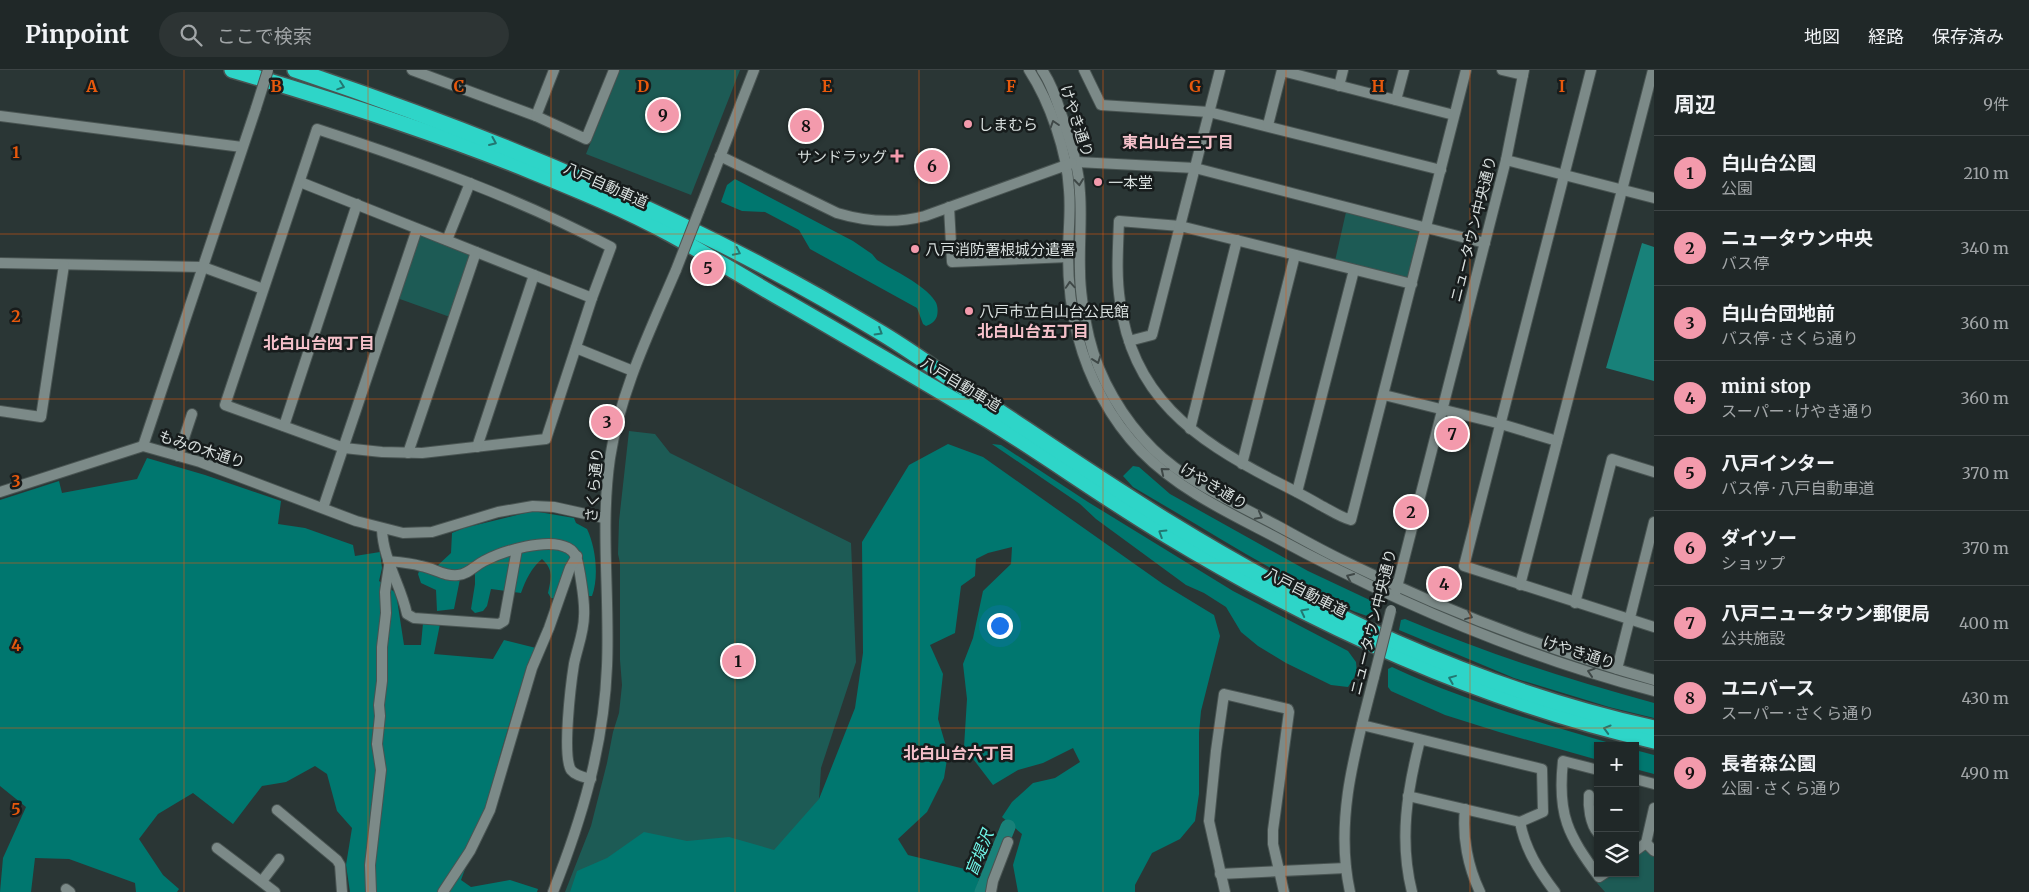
<!DOCTYPE html>
<html lang="ja">
<head>
<meta charset="utf-8">
<style>
	:root { --surface:#202828; --page:#2d3434; --text:#f1f3f6; --muted:#a2a6a8; --line:#3d4445; --accent:#f39aac }
	body { margin:0; font-family:Merriweather,"Noto Sans JP",serif; background:var(--page); color:var(--text) }
	.controls { position:absolute; right:15px; bottom:15px; display:grid; overflow:hidden; border-radius:0px; box-shadow:0 1px 4px #0004 }
	.controls button { width:45px; height:45px; display:grid; place-items:center; padding:0; border:0; border-bottom:1px solid var(--line); background:var(--surface); color:var(--text); font:25px sans-serif }
	.you { position:absolute; left:999px; top:555px; width:18px; height:18px; margin:-12px; border:4px solid #fff; border-radius:50%; background:#1a73e8; box-shadow:0 0 0 8px #1a73e833 }
	.badge { display:grid; place-items:center; width:32px; height:32px; border-radius:50%; background:var(--accent); color:#111; font-size:16px; font-weight:700 }
	.pin { position:absolute; translate:-50% -50%; border:2px solid #fff; box-shadow:0 1px 5px #0006 }
	.list { margin:0; padding:0; list-style:none }
	h2 { display:flex; justify-content:space-between; align-items:center; height:65px; margin:0; padding:0 20px; font-size:21px }
	h2 small { font-size:16px; font-weight:400; color:var(--muted) }
	.list li { display:grid; grid-template-columns:32px 1fr auto; gap:15px; align-items:center; box-sizing:border-box; height:75px; padding:0 20px; border-top:1px solid var(--line) }
	.list b { display:block; font-size:19px; white-space:nowrap }
	.list p { margin:0; font-size:16px; white-space:nowrap; color:var(--muted) }
	.list em { font-size:16px; font-style:normal; color:var(--muted) }
	.icon { flex:none; width:28px; height:28px; fill:none; stroke:currentColor; stroke-width:2; stroke-linecap:round; stroke-linejoin:round }
	.map { position:relative; flex:none; width:1654px; height:822px; overflow:hidden }
	header { display:flex; align-items:center; gap:30px; box-sizing:border-box; height:70px; padding:0 25px; background:var(--surface); border-bottom:1px solid var(--line) }
	header strong { font-size:24px }
	nav { display:flex; gap:28px; margin-inline-start:auto; font-size:18px }
	.search { width:350px; height:45px; background:var(--page); display:flex; align-items:center; gap:12px; box-sizing:border-box; padding:0 18px; border-radius:28px; color:var(--muted); font-size:19px }
	main { display:flex }
	aside { flex:1; background:var(--surface) }
	.map>svg:first-child { display:block }
	.green { fill:#1d5b55 }
	.forest { fill:#00776f }
	.water { fill:#188179 }
	.lines { fill:none; stroke-linecap:round; stroke-linejoin:round }
	.river { stroke:#188179; stroke-width:15 }
	.minor-casing { stroke:#495452; stroke-width:12 }
	.tertiary-casing { stroke:#495452; stroke-width:12 }
	.motorway-casing { stroke:#495452; stroke-width:18 }
	.minor { stroke:#7c8a88; stroke-width:10 }
	.tertiary { stroke:#7c8a88; stroke-width:10 }
	.motorway { stroke:#2ed5c8; stroke-width:15 }
	.tertiary-bridge-casing { stroke:#495452; stroke-width:12; stroke-linecap:butt }
	.tertiary-bridge { stroke:#7c8a88; stroke-width:10 }
	.oneway { stroke:#227872 }
	.oneway2 { stroke:#3f4847 }
	.grid { fill:none; stroke:#e8590c; stroke-width:1; stroke-opacity:0.55 }
	.poi-dot { fill:#f39aac; stroke:#171c1c; stroke-width:2 }
	.labels { text-anchor:middle; dominant-baseline:central; stroke-width:5; stroke-linejoin:round; paint-order:stroke }
	.street-label { font-size:15px; fill:#d8dfde; stroke:#171c1c }
	.poi-label { font-size:15px; fill:#d8dfde; stroke:#171c1c; text-anchor:start }
	.neighbourhood-label { font-size:16px; font-weight:bold; fill:#f5c1ca; stroke:#171c1c }
	.water-label { font-size:16px; font-style:italic; fill:#71f8eb; stroke:#171c1c }
	.grid-label { font-size:16px; text-anchor:middle; font-weight:bold; fill:#e8590c; stroke:#171c1c; stroke-width:5; stroke-linejoin:round; paint-order:stroke }
</style>
</head>
<body>
<header>
<strong>Pinpoint</strong>
<div class="search"><svg class="icon" aria-label="search" viewBox="0 0 24 24"><circle cx="10" cy="10" r="6"/><path d="M15 15l6 6"/></svg>ここで検索</div>
<nav><a>地図</a><a>経路</a><a>保存済み</a></nav>
</header>
<main>
<div class="map">
<svg width="1654" height="822" viewBox="0 0 1654 822">
	<rect width="100%" height="100%" fill="#2a3635"/>
	<g class="green">
		<polygon points="620,0 740,0 691,125 586,84"/>
		<polygon points="1346,142 1417,161 1420,164 1409,208 1406,209 1335,191"/>
		<polygon points="422,163 469,183 470,186 450,247 397,228 418,166"/>
		<polygon points="629,361 655,364 670,383 851,473 856,592 821,698 815,791 661,822 565,822 591,756 607,693 613,662 619,643 622,615 620,590 620,493 618,484 619,451"/>
		<polygon points="1643,779 1647,779 1654,785 1654,822 1605,822 1597,813 1610,803 1635,803 1635,784"/>
	</g>
	<g class="forest">
		<path d="M 735,109 L 853,171 L 872,184 L 877,190 C 894,201 924,214 935,231 C 938,235 938,242 937,246 C 935,252 931,254 926,256 L 923,254 L 917,238 L 810,179 L 799,160 L 765,142 L 742,141 L 721,132 L 727,115 Z"/>
		<polygon points="948,374 983,387 1163,514 1214,545 1220,566 1201,641 1199,663 1199,724 1195,751 1180,769 1152,783 1135,815 1135,822 1018,822 1013,795 1022,764 1002,747 1012,732 1033,713 1055,708 1080,692 1073,678 1043,693 1018,700 993,715 964,677 967,629 963,594 973,568 983,521 1011,494 1012,477 988,483 976,489 975,506 961,516 955,563 930,575 943,604 938,649 948,683 944,708 927,742 898,769 908,785 981,803 975,822 570,822 577,801 607,788 644,762 687,771 729,767 774,780 819,729 855,638 863,583 862,472 909,395"/>
		<polygon points="992,374 1001,375 1088,432 1233,521 1348,581 1356,592 1357,603 1348,617 1331,615 1286,593 1258,576 1241,562 1226,537 1204,523 1186,515 1096,449 1080,434"/>
		<polygon points="147,388 205,405 281,431 278,454 305,458 353,475 355,486 380,482 382,498 379,511 396,523 404,575 421,575 423,553 440,554 434,584 493,589 504,570 536,578 519,622 501,682 485,744 461,810 471,817 510,810 538,819 537,822 350,822 346,795 352,758 337,741 327,704 315,696 286,712 262,716 233,754 193,723 158,744 139,769 163,805 179,819 177,822 136,822 135,813 69,789 35,788 31,822 0,822 3,788 26,737 0,716 0,430 59,411 62,423 137,409"/>
		<path d="M 1133,396 L 1139,397 L 1170,424 L 1308,501 L 1376,533 L 1378,538 L 1374,548 C 1348,541 1322,526 1298,513 C 1242,483 1188,449 1133,417 L 1123,406 Z"/>
		<path d="M 533,441 L 574,448 L 576,453 L 587,459 C 596,478 599,507 592,526 L 588,526 L 581,488 L 556,529 L 551,528 L 548,523 C 551,508 554,500 542,489 C 532,497 525,511 521,523 L 491,519 L 487,536 L 483,541 L 475,543 L 471,539 L 475,514 L 475,502 L 460,509 L 454,539 L 437,541 L 436,520 L 421,513 L 418,504 L 420,499 L 437,496 L 451,483 L 452,463 L 464,458 Z"/>
		<path d="M 1405,549 C 1486,583 1569,610 1654,633 L 1654,648 L 1609,637 L 1514,608 L 1399,560 L 1401,550 Z"/>
		<path d="M 1392,597 C 1465,631 1543,654 1620,676 L 1598,676 L 1598,690 L 1499,662 L 1445,645 L 1391,621 L 1388,617 L 1388,599 Z"/>
		<polygon points="1635,680 1654,685 1654,704 1635,699"/>
	</g>
	<polygon class="water" points="1642,173 1654,177 1654,311 1606,298"/>
	<g class="lines">
		<polyline class="river" points="982,822 1008,757"/>
		<g class="minor-casing">
			<g id="minor">
				<polyline points="412,0 536,46 586,69 614,0"/>
				<polyline points="1084,0 1101,35 1209,42 1441,100"/>
				<polyline points="1502,0 1523,5"/>
				<polyline points="1591,0 1464,496 1654,557"/>
				<polyline points="1282,1 1454,45"/>
				<polyline points="1339,16 1343,0"/>
				<polyline points="1396,30 1404,0"/>
				<polyline points="0,46 242,77"/>
				<polyline points="536,46 554,0"/>
				<polyline points="1268,55 1282,0"/>
				<path d="M 317,59 C 418,92 518,128 611,177 L 592,228 L 546,369 L 422,383 L 382,382 L 344,378 L 225,335 Z"/>
				<polyline points="1506,90 1654,128"/>
				<polyline points="1077,92 1195,98 1485,173"/>
				<polyline points="300,112 592,228"/>
				<polyline points="949,137 952,192 1068,187"/>
				<polyline points="447,170 470,113"/>
				<polyline points="0,193 203,197 263,219"/>
				<path d="M 1412,214 L 1180,156 L 1119,151 C 1118,178 1116,205 1120,231 C 1132,326 1194,369 1273,410 C 1289,418 1305,426 1320,435 C 1330,440 1340,447 1351,450 L 1466,0"/>
				<polyline points="1129,271 1152,265 1220,0"/>
				<polyline points="576,278 633,301"/>
				<polyline points="1384,325 1501,354 1557,371"/>
				<polyline points="0,341 41,347 64,195"/>
				<polyline points="284,356 357,134"/>
				<polyline points="1190,359 1237,170"/>
				<polyline points="477,377 534,205"/>
				<polyline points="408,383 476,182"/>
				<polyline points="178,386 192,344"/>
				<polyline points="1242,394 1295,185"/>
				<polyline points="0,422 143,376"/>
				<polyline points="1297,422 1354,200"/>
				<polyline points="323,438 417,159"/>
				<path d="M 382,459 C 383,490 401,515 407,544 L 414,548 L 499,554 L 504,551 L 517,479"/>
				<path d="M 388,491 C 399,492 411,493 421,496 C 434,498 445,507 458,505 C 469,504 474,496 484,491 C 503,481 548,467 568,478 C 578,483 578,495 580,504 C 582,518 585,532 584,546 C 584,562 577,579 574,594 C 571,613 562,685 571,700 C 576,706 584,707 591,709"/>
				<polyline points="1520,515 1653,0"/>
				<polyline points="1575,533 1612,389 1654,402"/>
				<polyline points="1617,599 1654,452"/>
				<polyline points="1362,655 1542,699 1543,742 1520,752 1408,726"/>
				<path d="M 1598,700 L 1563,691 C 1557,745 1568,765 1599,807 L 1605,803"/>
				<polyline points="1635,709 1654,714"/>
				<path d="M 1589,725 C 1588,736 1590,754 1598,763"/>
				<path d="M 1465,739 C 1462,767 1468,797 1480,822"/>
				<polyline points="277,740 337,790 340,795 342,822"/>
				<path d="M 1520,752 C 1525,779 1539,801 1555,822"/>
				<polyline points="1646,773 1654,738"/>
				<polyline points="217,778 275,822"/>
				<polyline points="1635,781 1646,773 1654,781"/>
				<polyline points="1220,804 1346,798"/>
				<polyline points="262,811 279,789"/>
				<polyline points="66,819 70,822"/>
				<polyline points="371,822 370,795 381,700 377,674 380,646 379,635 382,611 382,577 386,543 385,522 389,496"/>
				<polyline points="443,822 470,781 490,740 532,598 549,558 570,498 577,486"/>
				<polyline points="991,822 993,811 1008,772"/>
				<polyline points="1225,822 1209,751 1216,681 1224,624 1288,639 1289,642 1273,760 1273,774 1284,822"/>
				<path d="M 1412,822 C 1399,770 1407,721 1420,670"/>
			</g>
		</g>
		<g class="tertiary-casing">
			<g id="tertiary">
				<path d="M 1029,0 C 1050,32 1067,82 1069,120 C 1071,141 1068,163 1068,184 C 1068,211 1071,240 1078,267 C 1089,309 1111,350 1141,381 C 1178,419 1227,442 1273,466 C 1393,531 1521,586 1654,621"/>
				<path d="M 1042,0 C 1052,14 1057,32 1063,49 C 1071,74 1079,97 1080,123 C 1082,149 1079,175 1080,201 C 1080,223 1084,245 1089,267 C 1099,309 1123,349 1153,379 C 1188,413 1233,432 1276,455 C 1298,467 1321,480 1344,491 C 1443,540 1548,580 1654,610"/>
				<polyline points="256,38 143,376 200,392 356,451 403,463 432,462 498,442 533,436 554,437 604,448"/>
				<path d="M 720,86 L 837,143 C 867,152 895,154 925,146 L 1072,93"/>
				<polyline points="699,141 754,0"/>
				<polyline points="1396,521 1506,90 1524,0"/>
				<path d="M 553,822 C 582,749 604,675 607,596 C 610,526 600,457 610,388 C 620,322 650,261 676,200"/>
				<path d="M 1350,822 C 1334,749 1356,678 1374,607"/>
			</g>
		</g>
		<g class="motorway-casing">
			<g id="motorway">
				<path d="M 232,0 C 334,30 435,62 533,102 C 580,121 626,140 670,164 C 710,186 748,210 787,232 C 858,273 929,314 999,357 C 1055,392 1109,431 1166,465 C 1318,557 1480,631 1654,671"/>
				<path d="M 295,0 C 497,68 695,150 878,261 C 907,278 934,298 961,316 C 1031,362 1100,410 1172,454 C 1320,545 1483,620 1654,658"/>
			</g>
		</g>
		<use href="#minor" class="minor"/>
		<use href="#tertiary" class="tertiary"/>
		<use href="#motorway" class="motorway"/>
		<g class="tertiary-bridge-casing">
			<g id="tertiary-bridge">
				<polyline points="256,38 268,0"/>
				<polyline points="676,200 699,141"/>
				<polyline points="1374,607 1391,540"/>
			</g>
		</g>
		<use href="#tertiary-bridge" class="tertiary-bridge"/>
	</g>
	<defs><path id="oneway-chevron" d="M-2-3.5L2.5 0L-2 3.5" fill="none" stroke-width="1.6" stroke-linecap="round" stroke-linejoin="round" transform="scale(1.25)"/></defs>
	<g class="oneway">
		<use href="#oneway-chevron" transform="translate(341 16) rotate(19)"/>
		<use href="#oneway-chevron" transform="translate(493 72) rotate(23)"/>
		<use href="#oneway-chevron" transform="translate(737 182) rotate(26)"/>
		<use href="#oneway-chevron" transform="translate(879 262) rotate(31)"/>
		<use href="#oneway-chevron" transform="translate(1162 463) rotate(-148)"/>
		<use href="#oneway-chevron" transform="translate(1304 542) rotate(-153)"/>
		<use href="#oneway-chevron" transform="translate(1452 609) rotate(-158)"/>
		<use href="#oneway-chevron" transform="translate(1607 659) rotate(-164)"/>
	</g>
	<g class="oneway2">
		<use href="#oneway-chevron" transform="translate(1054 54) rotate(-108)"/>
		<use href="#oneway-chevron" transform="translate(1079 112) rotate(84)"/>
		<use href="#oneway-chevron" transform="translate(1070 215) rotate(-94)"/>
		<use href="#oneway-chevron" transform="translate(1097 290) rotate(70)"/>
		<use href="#oneway-chevron" transform="translate(1164 401) rotate(-141)"/>
		<use href="#oneway-chevron" transform="translate(1259 446) rotate(28)"/>
		<use href="#oneway-chevron" transform="translate(1350 507) rotate(-155)"/>
		<use href="#oneway-chevron" transform="translate(1469 546) rotate(22)"/>
		<use href="#oneway-chevron" transform="translate(1591 602) rotate(-162)"/>
	</g>
	<path class="grid" d="M 184,0 L 184,822M 368,0 L 368,822M 551,0 L 551,822M 735,0 L 735,822M 919,0 L 919,822M 1103,0 L 1103,822M 1286,0 L 1286,822M 1470,0 L 1470,822M 0,164 L 1654,164M 0,329 L 1654,329M 0,493 L 1654,493M 0,658 L 1654,658"/>
	<g class="poi-dot">
		<circle cx="968" cy="54" r="5"/>
		<path d="M894.5 78.5h5v5h5v5h-5v5h-5v-5h-5v-5h5z"/>
		<circle cx="1098" cy="112" r="5"/>
		<circle cx="915" cy="179" r="5"/>
		<circle cx="969" cy="241" r="5"/>
	</g>
	<g class="labels">
		<g class="street-label">
			<text transform="translate(1077 51) rotate(72)">けやき通り</text>
			<text transform="translate(606 115) rotate(24)">八戸自動車道</text>
			<text transform="translate(1473 159) rotate(-76)">ニュータウン中央通り</text>
			<text transform="translate(961 314) rotate(31)">八戸自動車道</text>
			<text transform="translate(202 379) rotate(18)">もみの木通り</text>
			<text transform="translate(594 415) rotate(-85)">さくら通り</text>
			<text transform="translate(1214 416) rotate(31)">けやき通り</text>
			<text transform="translate(1306 522) rotate(27)">八戸自動車道</text>
			<text transform="translate(1373 552) rotate(-76)">ニュータウン中央通り</text>
			<text transform="translate(1579 582) rotate(18)">けやき通り</text>
		</g>
		<g class="poi-label">
			<text x="978" y="54">しまむら</text>
			<text x="887" y="86" text-anchor="end">サンドラッグ</text>
			<text x="1108" y="112">一本堂</text>
			<text x="925" y="179">八戸消防署根城分遣署</text>
			<text x="979" y="241">八戸市立白山台公民館</text>
		</g>
		<g class="neighbourhood-label">
			<text x="1178" y="72">東白山台三丁目</text>
			<text x="1033" y="261">北白山台五丁目</text>
			<text x="319" y="273">北白山台四丁目</text>
			<text x="959" y="683">北白山台六丁目</text>
		</g>
		<g class="water-label">
			<text transform="translate(979 783) rotate(-68)">盲堤沢</text>
		</g>
	</g>
	<g class="grid-label">
		<text x="92" y="22">A</text>
		<text x="276" y="22">B</text>
		<text x="459" y="22">C</text>
		<text x="643" y="22">D</text>
		<text x="827" y="22">E</text>
		<text x="1011" y="22">F</text>
		<text x="1195" y="22">G</text>
		<text x="1378" y="22">H</text>
		<text x="1562" y="22">I</text>
		<text x="16" y="88">1</text>
		<text x="16" y="252">2</text>
		<text x="16" y="417">3</text>
		<text x="16" y="581">4</text>
		<text x="16" y="745">5</text>
	</g>
</svg>
<div class="controls">
<button>+</button>
<button>−</button>
<button><svg class="icon" aria-label="layers" viewBox="0 0 24 24"><path d="M12 4l9 5-9 5-9-5zM3 14l9 5 9-5"/></svg></button>
</div>
<div class="you"></div>
<div class="pin badge" style="left:738px;top:591px">1</div>
<div class="pin badge" style="left:1411px;top:442px">2</div>
<div class="pin badge" style="left:607px;top:352px">3</div>
<div class="pin badge" style="left:1444px;top:514px">4</div>
<div class="pin badge" style="left:708px;top:198px">5</div>
<div class="pin badge" style="left:932px;top:96px">6</div>
<div class="pin badge" style="left:1452px;top:364px">7</div>
<div class="pin badge" style="left:806px;top:56px">8</div>
<div class="pin badge" style="left:663px;top:45px">9</div>
</div>
<aside>
<h2>周辺<small>9件</small></h2>
<ul class="list">
<li><span class="badge">1</span><div><b>白山台公園</b><p>公園</p></div><em>210 m</em></li>
<li><span class="badge">2</span><div><b>ニュータウン中央</b><p>バス停</p></div><em>340 m</em></li>
<li><span class="badge">3</span><div><b>白山台団地前</b><p>バス停 · さくら通り</p></div><em>360 m</em></li>
<li><span class="badge">4</span><div><b>mini stop</b><p>スーパー · けやき通り</p></div><em>360 m</em></li>
<li><span class="badge">5</span><div><b>八戸インター</b><p>バス停 · 八戸自動車道</p></div><em>370 m</em></li>
<li><span class="badge">6</span><div><b>ダイソー</b><p>ショップ</p></div><em>370 m</em></li>
<li><span class="badge">7</span><div><b>八戸ニュータウン郵便局</b><p>公共施設</p></div><em>400 m</em></li>
<li><span class="badge">8</span><div><b>ユニバース</b><p>スーパー · さくら通り</p></div><em>430 m</em></li>
<li><span class="badge">9</span><div><b>長者森公園</b><p>公園 · さくら通り</p></div><em>490 m</em></li>
</ul>
</aside>
</main>
</body>
</html>
